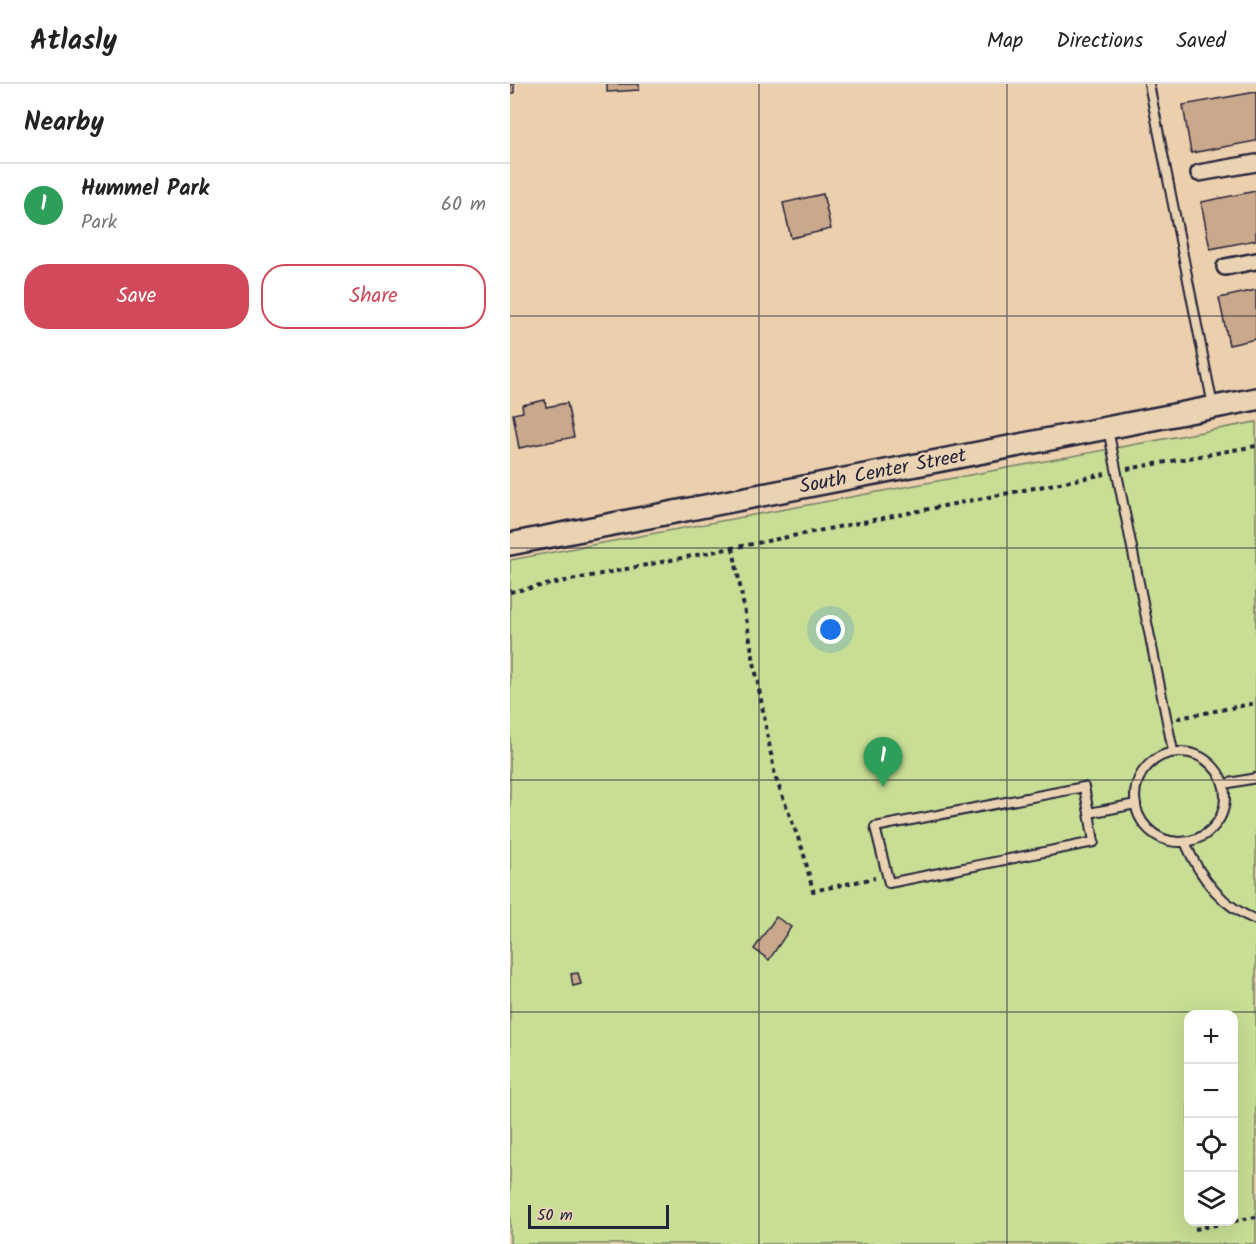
<!DOCTYPE html>
<html lang="en">
<head>
<meta charset="utf-8">
<style>
	:root { --surface:#fff; --page:#f6f6f6; --text:#222; --muted:#767676; --line:#e0e0e0; --accent:#d1495b }
	body { margin:0; font-family:Kalam,sans-serif; background:var(--page); color:var(--text) }
	.controls { position:absolute; right:18px; bottom:18px; display:grid; overflow:hidden; border-radius:12px; box-shadow:0 6px 24px #0002 }
	.controls button { width:54px; height:54px; display:grid; place-items:center; padding:0; border:0; border-bottom:2px solid var(--line); background:var(--surface); color:var(--text); font:30px sans-serif }
	.scale { position:absolute; left:18px; bottom:15px; width:141px; box-sizing:border-box; padding-left:6px; border:3px solid #22223b; border-top:0; font-size:16px; line-height:21px; white-space:nowrap; color:#22223b; -webkit-text-stroke:4px #ead3b3; paint-order:stroke }
	.you { position:absolute; left:321px; top:546px; width:21px; height:21px; margin:-15px; border:4px solid #fff; border-radius:50%; background:#1a73e8; box-shadow:0 0 0 9px #1a73e833 }
	.badge { display:grid; place-items:center; width:39px; height:39px; border-radius:50%; background:var(--accent); color:#fff; font-size:20px; font-weight:700 }
	.pin { position:absolute; translate:-50% -50px; filter:drop-shadow(0 2px 3px #0008) }
	.pin::after { content:''; position:absolute; top:32px; width:21px; height:18px; background:inherit; clip-path:polygon(0 0,100% 0,50% 100%) }
	.list { margin:0; padding:0; list-style:none }
	h2 { display:flex; justify-content:space-between; align-items:center; height:78px; margin:0; padding:0 24px; font-size:26px }
	h2 small { font-size:20px; font-weight:400; color:var(--muted) }
	.list li { display:grid; grid-template-columns:39px 1fr auto; gap:18px; align-items:center; box-sizing:border-box; height:84px; padding:0 24px; border-top:2px solid var(--line) }
	.list b { display:block; font-size:22px; white-space:nowrap }
	.list p { margin:0; font-size:20px; white-space:nowrap; color:var(--muted) }
	.list em { font-size:20px; font-style:normal; color:var(--muted) }
	.actions { display:flex; gap:12px; padding:18px 24px }
	.actions a { flex:1; padding:14px 0; border:2px solid var(--accent); border-radius:24px; text-align:center; font-size:21px; color:var(--accent) }
	.actions .main { background:var(--accent); color:#fff }
	.icon { flex:none; width:33px; height:33px; fill:none; stroke:currentColor; stroke-width:2; stroke-linecap:round; stroke-linejoin:round }
	.map { position:relative; flex:none; width:746px; height:1160px; overflow:hidden }
	header { display:flex; align-items:center; gap:36px; box-sizing:border-box; height:84px; padding:0 30px; background:var(--surface); border-bottom:2px solid var(--line) }
	header strong { font-size:28px }
	nav { display:flex; gap:33px; margin-inline-start:auto; font-size:21px }
	main { display:flex }
	aside { flex:1; background:var(--surface) }
	.map>svg:first-child { display:block }
	.green { fill:#c7de94; stroke:#748068; stroke-width:1.5; fill-rule:evenodd }
	.building { fill:#caa88c; stroke:#22223b; stroke-width:1.5 }
	.lines { fill:none; stroke-linecap:round; stroke-linejoin:round }
	.service-casing { stroke:#22223b; stroke-width:12 }
	.minor-casing { stroke:#22223b; stroke-width:20 }
	.secondary-casing { stroke:#22223b; stroke-width:26 }
	.path { stroke:#22223b; stroke-width:4; stroke-dasharray:4.5 4.5; stroke-linecap:butt }
	.service { stroke:#ead3b3; stroke-width:8 }
	.minor { stroke:#ead3b3; stroke-width:15 }
	.secondary { stroke:#ead3b3; stroke-width:21 }
	.grid { fill:none; stroke:#22223b; stroke-width:1.5; stroke-opacity:0.55 }
	.labels { text-anchor:middle; dominant-baseline:central; stroke-width:4.5; stroke-linejoin:round; paint-order:stroke }
	.street-label { font-size:20px; fill:#22223b; stroke:#ead3b3 }
</style>
</head>
<body>
<header>
<strong>Atlasly</strong>
<nav><a>Map</a><a>Directions</a><a>Saved</a></nav>
</header>
<main>
<aside>
<h2>Nearby<small></small></h2>
<ul class="list">
<li><span class="badge" style="background:#2e9e5b">1</span><div><b>Hummel Park</b><p>Park</p></div><em>60 m</em></li>
</ul>
<div class="actions"><a class="main">Save</a><a>Share</a></div>
</aside>
<div class="map">
<svg width="746" height="1160" viewBox="0 0 746 1160">
	<rect width="100%" height="100%" fill="#eccfad"/>
	<filter id="ink" filterUnits="userSpaceOnUse"><feTurbulence type="fractalNoise" baseFrequency=".0167" numOctaves="2"/><feDisplacementMap in="SourceGraphic" scale="12" xChannelSelector="R" yChannelSelector="G"/><feConvolveMatrix kernelMatrix="1 2 1 2 8 2 1 2 1" color-interpolation-filters="sRGB"/></filter>
	<g filter="url(#ink)">
		<path class="green" d="M 746,338 L 746,1160 L 0,1160 L 0,476 ZM 678,930 L 724,930 L 724,1138 L 678,1138 Z"/>
		<g class="building">
			<rect x="0" y="0" width="4" height="9"/>
			<polygon points="97,0 129,0 129,6 97,8"/>
			<polygon points="746,8 746,57 681,69 673,21"/>
			<polygon points="746,107 746,156 700,165 691,118"/>
			<polygon points="313,110 321,145 281,154 273,119"/>
			<polygon points="746,206 746,255 719,261 709,214"/>
			<polygon points="35,316 36,323 57,319 64,353 9,364 3,330 13,328 12,321"/>
			<polygon points="266,833 281,843 259,876 244,865"/>
			<polygon points="68,889 71,900 63,902 61,890"/>
		</g>
		<g class="lines">
			<g class="service-casing">
				<g id="service">
					<polyline points="639,0 703,322"/>
					<polyline points="598,345 663,667"/>
					<circle cx="670" cy="713" r="45"/>
					<polyline points="714,700 746,694"/>
					<polyline points="579,729 574,703 365,743 379,799 584,758 579,729 626,720"/>
					<path d="M 675,758 C 689,792 711,822 746,836"/>
				</g>
			</g>
			<g class="minor-casing">
				<g id="minor">
					<polyline points="689,89 746,79"/>
					<polyline points="715,183 746,177"/>
				</g>
			</g>
			<g class="secondary-casing">
				<polyline id="secondary" points="0,460 746,315"/>
			</g>
			<g class="path">
				<polyline points="617,385 746,362"/>
				<polyline points="223,464 265,692 293,767 303,807 365,794"/>
				<polyline points="0,508 595,390"/>
				<polyline points="668,633 669,634 746,619"/>
				<polyline points="724,1137 746,1133"/>
				<polyline points="685,1145 722,1138"/>
			</g>
			<use href="#service" class="service"/>
			<use href="#minor" class="minor"/>
			<use href="#secondary" class="secondary"/>
		</g>
	</g>
	<path class="grid" d="M 249,0 L 249,1160M 497,0 L 497,1160M 0,232 L 746,232M 0,464 L 746,464M 0,696 L 746,696M 0,928 L 746,928"/>
	<g class="labels">
		<g class="street-label">
			<text transform="translate(373 388) rotate(-11)">South Center Street</text>
		</g>
	</g>
</svg>
<div class="controls">
<button>+</button>
<button>−</button>
<button><svg class="icon" aria-label="locate" viewBox="0 0 24 24"><circle cx="12" cy="12" r="6"/><path d="M12 2v4M12 18v4M2 12h4M18 12h4"/></svg></button>
<button><svg class="icon" aria-label="layers" viewBox="0 0 24 24"><path d="M12 4l9 5-9 5-9-5zM3 14l9 5 9-5"/></svg></button>
</div>
<div class="scale">50 m</div>
<div class="you"></div>
<div class="pin badge" style="left:373px;top:703px;background:#2e9e5b">1</div>
</div>
</main>
</body>
</html>
